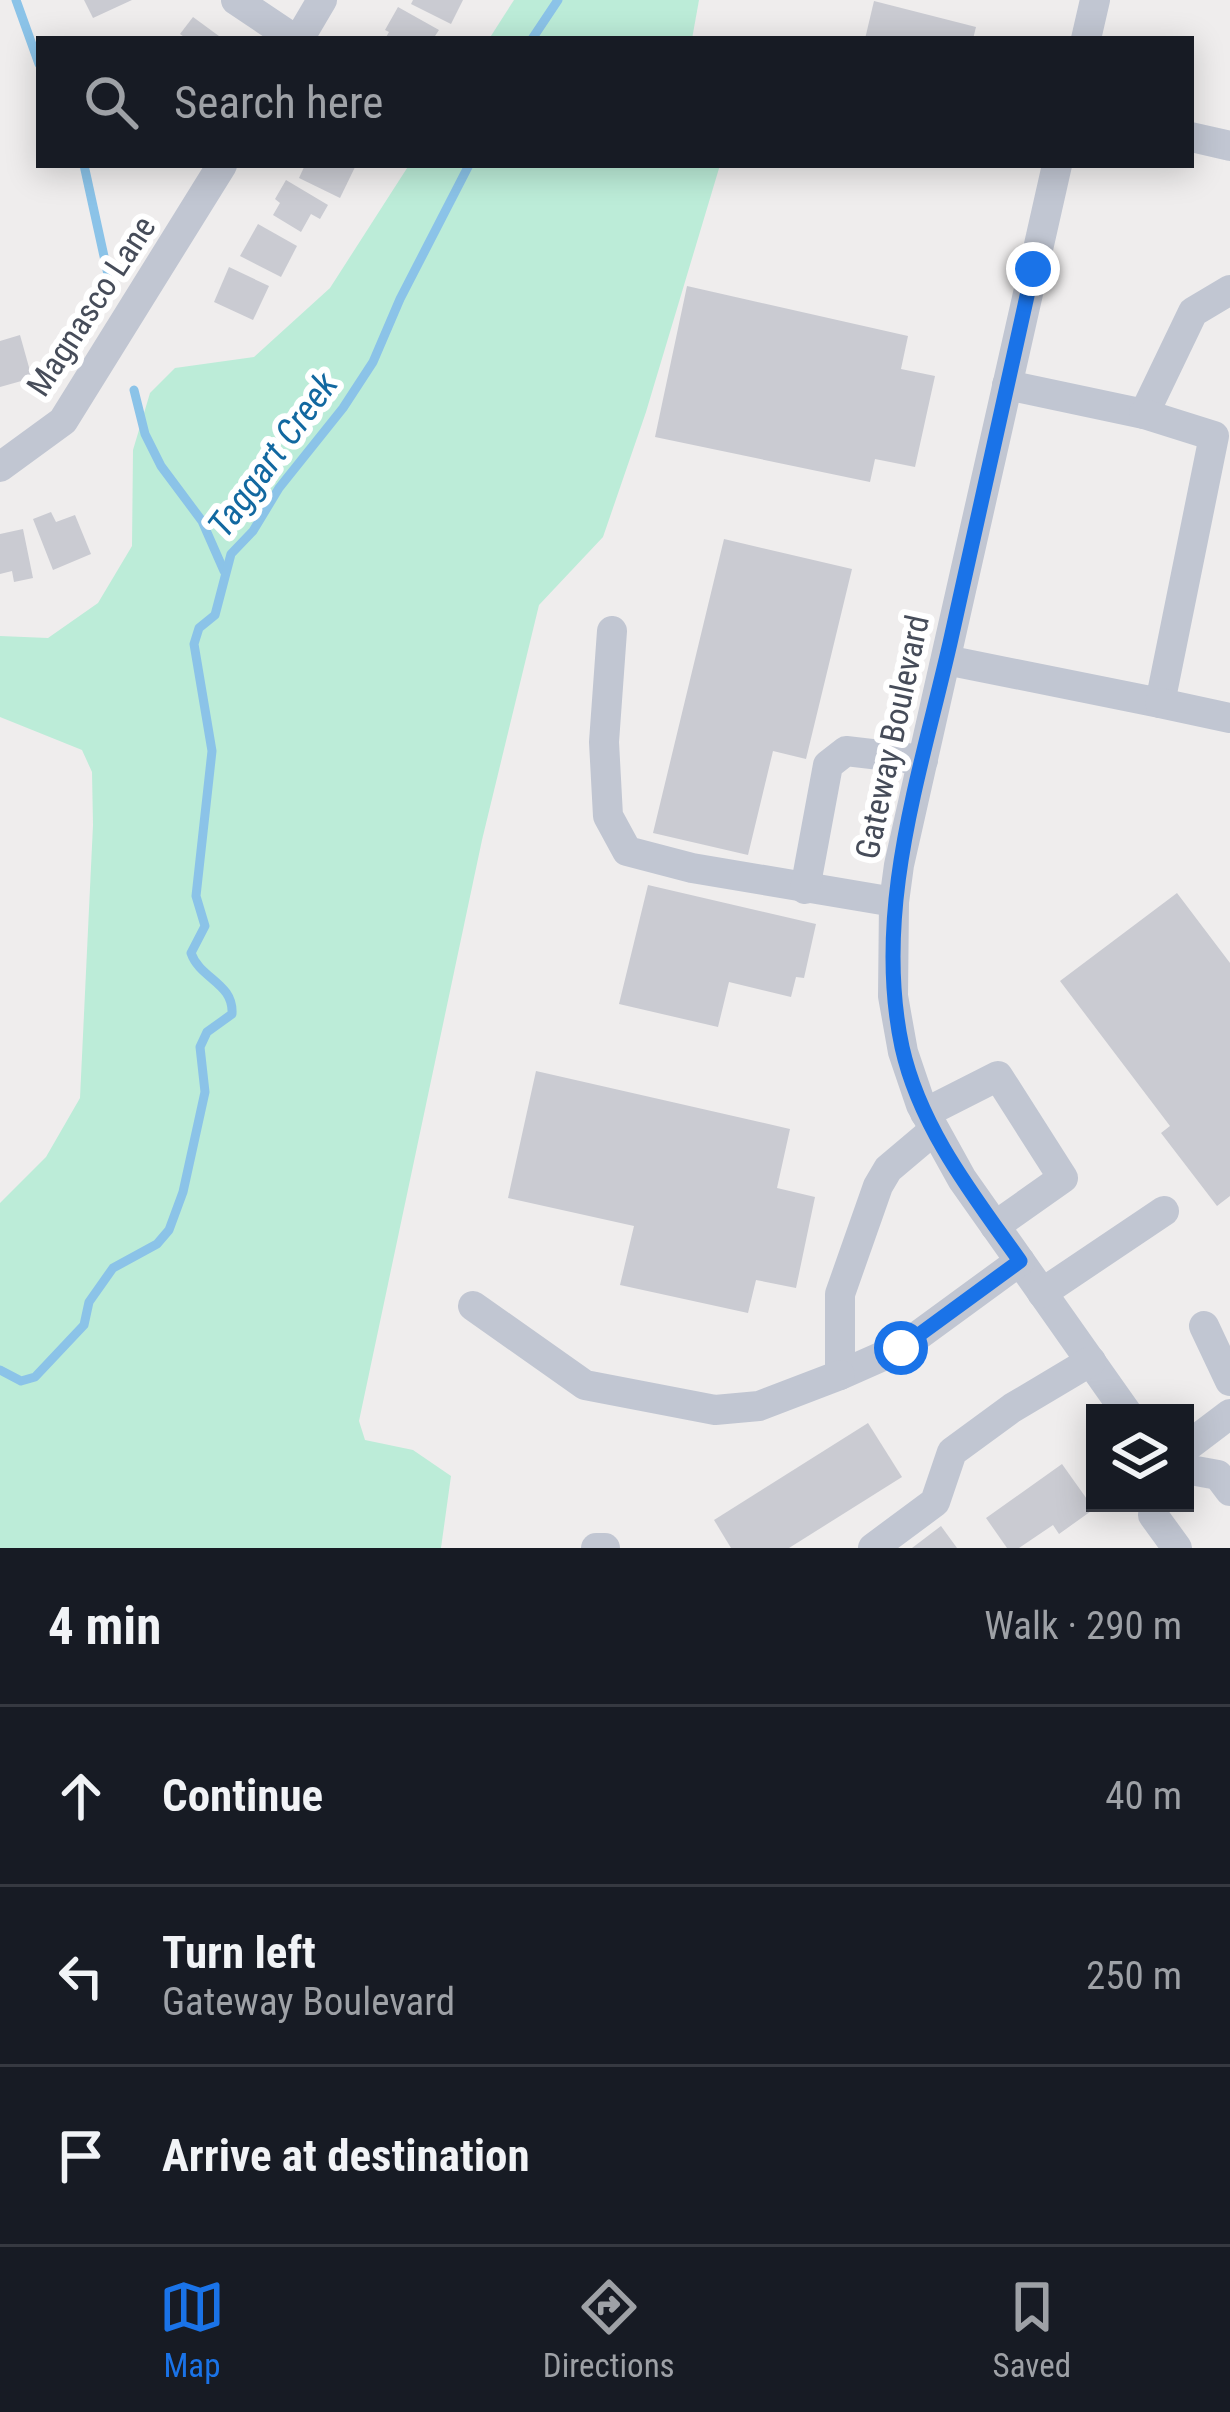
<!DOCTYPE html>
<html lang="en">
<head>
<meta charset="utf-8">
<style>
	:root { --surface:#171b24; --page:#242831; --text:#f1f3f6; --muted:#9ea1a6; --line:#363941; --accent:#1a73e8 }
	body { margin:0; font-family:"Roboto Condensed",sans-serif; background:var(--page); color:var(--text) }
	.controls { position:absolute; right:36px; bottom:36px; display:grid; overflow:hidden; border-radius:0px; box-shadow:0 6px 30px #0003 }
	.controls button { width:108px; height:108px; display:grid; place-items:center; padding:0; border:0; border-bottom:3px solid var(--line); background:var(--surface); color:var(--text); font:60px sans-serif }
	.stop { position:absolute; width:36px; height:36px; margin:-27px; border:9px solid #1a73e8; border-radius:50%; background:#fff }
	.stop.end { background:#1a73e8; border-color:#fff; box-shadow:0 3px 12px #0008 }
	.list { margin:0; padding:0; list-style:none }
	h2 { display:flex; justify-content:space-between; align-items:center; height:156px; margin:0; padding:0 48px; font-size:51px }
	h2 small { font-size:39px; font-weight:400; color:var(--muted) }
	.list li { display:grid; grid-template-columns:78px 1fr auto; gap:36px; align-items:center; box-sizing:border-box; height:180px; padding:0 48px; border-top:3px solid var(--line) }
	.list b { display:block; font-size:45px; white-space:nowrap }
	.list p { margin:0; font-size:39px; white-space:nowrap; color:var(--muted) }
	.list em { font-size:39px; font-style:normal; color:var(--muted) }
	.icon { flex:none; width:66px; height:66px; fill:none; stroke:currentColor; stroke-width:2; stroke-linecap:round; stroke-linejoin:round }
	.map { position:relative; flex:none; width:1230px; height:1548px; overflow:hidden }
	.search { position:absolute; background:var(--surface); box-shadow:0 6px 30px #0003; left:36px; right:36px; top:36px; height:132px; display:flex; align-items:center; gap:30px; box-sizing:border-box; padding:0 42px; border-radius:0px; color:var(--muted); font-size:45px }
	.sheet { height:696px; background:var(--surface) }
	nav { display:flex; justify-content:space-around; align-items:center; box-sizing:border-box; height:168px; border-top:3px solid var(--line); background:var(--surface); font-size:33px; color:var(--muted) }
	nav a { display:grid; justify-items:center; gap:6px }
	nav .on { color:var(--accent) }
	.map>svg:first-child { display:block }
	.green { fill:#bcecd8 }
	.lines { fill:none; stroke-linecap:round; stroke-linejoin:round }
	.stream { stroke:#8bc3e8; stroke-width:9 }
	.building { fill:#cacbd2 }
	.minor { stroke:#c1c6d2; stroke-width:30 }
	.route { stroke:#1a73e8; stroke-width:15 }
	.labels { text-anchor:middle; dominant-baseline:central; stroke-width:12; stroke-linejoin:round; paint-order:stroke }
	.street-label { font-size:33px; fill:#464c59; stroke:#fff }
	.water-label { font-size:36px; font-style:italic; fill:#1268a0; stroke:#fff }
</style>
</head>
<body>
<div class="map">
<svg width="1230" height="1548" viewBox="0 0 1230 1548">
	<rect width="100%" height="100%" fill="#efeded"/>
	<g class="green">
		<polygon points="514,0 699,0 692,39 489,39"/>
		<polygon points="409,165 720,165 646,412 603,537 539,605 482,840 359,1421 365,1440 413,1450 451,1476 441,1548 0,1548 0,1203 46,1157 80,1098 93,825 92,772 82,750 0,717 0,636 48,638 98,603 132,546 133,450 150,393 175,368 254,357 330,288"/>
	</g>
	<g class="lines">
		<g class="stream">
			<polyline points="16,0 39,64"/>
			<polyline points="532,39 558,0"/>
			<polyline points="84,165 109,279"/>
			<polyline points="134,390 145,434 161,466 202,521 224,571"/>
			<path d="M 0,1370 L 21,1381 L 35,1377 L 84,1325 L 89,1302 L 113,1268 L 157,1244 L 169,1230 L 183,1192 L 205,1092 L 200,1047 L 207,1032 L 232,1014 C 234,983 200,979 191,953 L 205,926 L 196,896 L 212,751 L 194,644 L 199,628 L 215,615 L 231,554 L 253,531 L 279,488 L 343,408 L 373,362 L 400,299 L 469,165"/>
		</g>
	</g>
	<g class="building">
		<polygon points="84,0 132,0 93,18"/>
		<polygon points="413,0 463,0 451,24 411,4"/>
		<polygon points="874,1 976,27 973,39 865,39"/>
		<polygon points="398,7 439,30 433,39 385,39 389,32 385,30"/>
		<polygon points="193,17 223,39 187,39 180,34"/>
		<polygon points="305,165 356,165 340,198 299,178"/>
		<polygon points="286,180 328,205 320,219 311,214 301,232 273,215 280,203 275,199"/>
		<polygon points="258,224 297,246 281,277 240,256"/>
		<polygon points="229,267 269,286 253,320 214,302"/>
		<polygon points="687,286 908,336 901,369 935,376 915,467 875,459 870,482 655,437"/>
		<polygon points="20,335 32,378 0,387 0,341"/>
		<polygon points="51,512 56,522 75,515 91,554 53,570 33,519"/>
		<polygon points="23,529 33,578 14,582 12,571 0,574 0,534"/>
		<polygon points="724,539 852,569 806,759 773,751 748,855 653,833"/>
		<polygon points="648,885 816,924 804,978 796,977 791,997 729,982 718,1027 619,1004"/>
		<polygon points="1177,893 1230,963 1230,1196 1217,1206 1161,1133 1170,1126 1060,981"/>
		<polygon points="536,1071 790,1129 777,1188 815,1197 796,1288 756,1280 748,1313 620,1285 634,1226 508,1198"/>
		<polygon points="868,1423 902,1477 789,1548 731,1548 714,1520"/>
		<polygon points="1062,1464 1094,1509 1059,1534 1053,1525 1019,1548 1007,1548 986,1518"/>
		<polygon points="941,1526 957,1548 912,1548"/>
	</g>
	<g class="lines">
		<g class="minor">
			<polyline points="236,0 294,39"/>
			<polyline points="299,39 322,0"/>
			<polyline points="1086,39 1095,0"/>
			<polyline points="1191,137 1230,146"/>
			<polyline points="1057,165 899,865 894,902 893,996 903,1052 921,1105 962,1179 1127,1413"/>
			<polyline points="1007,385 1144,414 1193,312 1230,290"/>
			<polyline points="0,467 63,421 222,165"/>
			<polyline points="612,631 604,742 608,816 627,851 692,868 894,902"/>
			<polyline points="946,660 1160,703 1214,436 1144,414"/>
			<polyline points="1160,703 1230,718"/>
			<polyline points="805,889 828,765 846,751 923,760"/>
			<polyline points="925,1113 998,1076 1063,1178 995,1226"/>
			<polyline points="933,1131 888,1169 878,1186 840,1294 840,1375 901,1348 1020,1261"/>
			<polyline points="1042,1293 1164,1211"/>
			<polyline points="473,1306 585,1385 715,1410 759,1406 840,1375"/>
			<polyline points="1204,1326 1230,1381"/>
			<polyline points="1185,1448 1230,1414"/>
			<polyline points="1185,1469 1218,1475 1230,1491"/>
			<polyline points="1155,1503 1153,1515 1177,1548"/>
			<polyline points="596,1548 605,1548"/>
			<polyline points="873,1548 935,1502 952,1452 1012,1408 1091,1361"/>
		</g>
	</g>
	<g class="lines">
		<path class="route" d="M 901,1348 L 1020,1261 C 973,1195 920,1128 902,1047 C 873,911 920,775 950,643 C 978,519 1005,394 1033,269"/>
	</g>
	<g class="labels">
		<g class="street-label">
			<text transform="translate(91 306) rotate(-57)">Magnasco Lane</text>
			<text transform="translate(892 737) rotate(-78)">Gateway Boulevard</text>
		</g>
		<g class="water-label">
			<text transform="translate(273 455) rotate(-54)">Taggart Creek</text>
		</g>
	</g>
</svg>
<div class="controls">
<button><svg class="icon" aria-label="layers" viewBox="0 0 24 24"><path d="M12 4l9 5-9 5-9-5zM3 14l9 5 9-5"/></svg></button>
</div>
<div class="stop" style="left:901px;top:1348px"></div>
<div class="stop end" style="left:1033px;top:269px"></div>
<div class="search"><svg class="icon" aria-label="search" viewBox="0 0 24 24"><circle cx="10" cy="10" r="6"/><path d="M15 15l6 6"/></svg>Search here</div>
</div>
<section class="sheet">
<h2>4 min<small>Walk · 290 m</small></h2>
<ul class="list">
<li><svg class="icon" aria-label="ahead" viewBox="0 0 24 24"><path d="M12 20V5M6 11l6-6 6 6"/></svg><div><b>Continue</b></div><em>40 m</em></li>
<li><svg class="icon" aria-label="left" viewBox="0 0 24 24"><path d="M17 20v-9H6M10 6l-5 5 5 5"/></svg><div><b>Turn left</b><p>Gateway Boulevard</p></div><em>250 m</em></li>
<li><svg class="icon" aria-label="arrive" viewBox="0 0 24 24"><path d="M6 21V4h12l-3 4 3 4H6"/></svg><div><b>Arrive at destination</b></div></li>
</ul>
</section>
<nav>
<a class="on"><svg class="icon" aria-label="map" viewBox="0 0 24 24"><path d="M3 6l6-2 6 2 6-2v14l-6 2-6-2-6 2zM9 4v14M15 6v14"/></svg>Map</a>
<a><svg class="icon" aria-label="directions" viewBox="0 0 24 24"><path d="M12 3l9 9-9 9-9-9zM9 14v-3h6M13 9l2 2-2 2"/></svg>Directions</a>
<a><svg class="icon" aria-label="saved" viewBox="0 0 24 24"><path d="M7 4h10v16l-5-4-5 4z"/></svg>Saved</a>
</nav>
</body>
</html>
